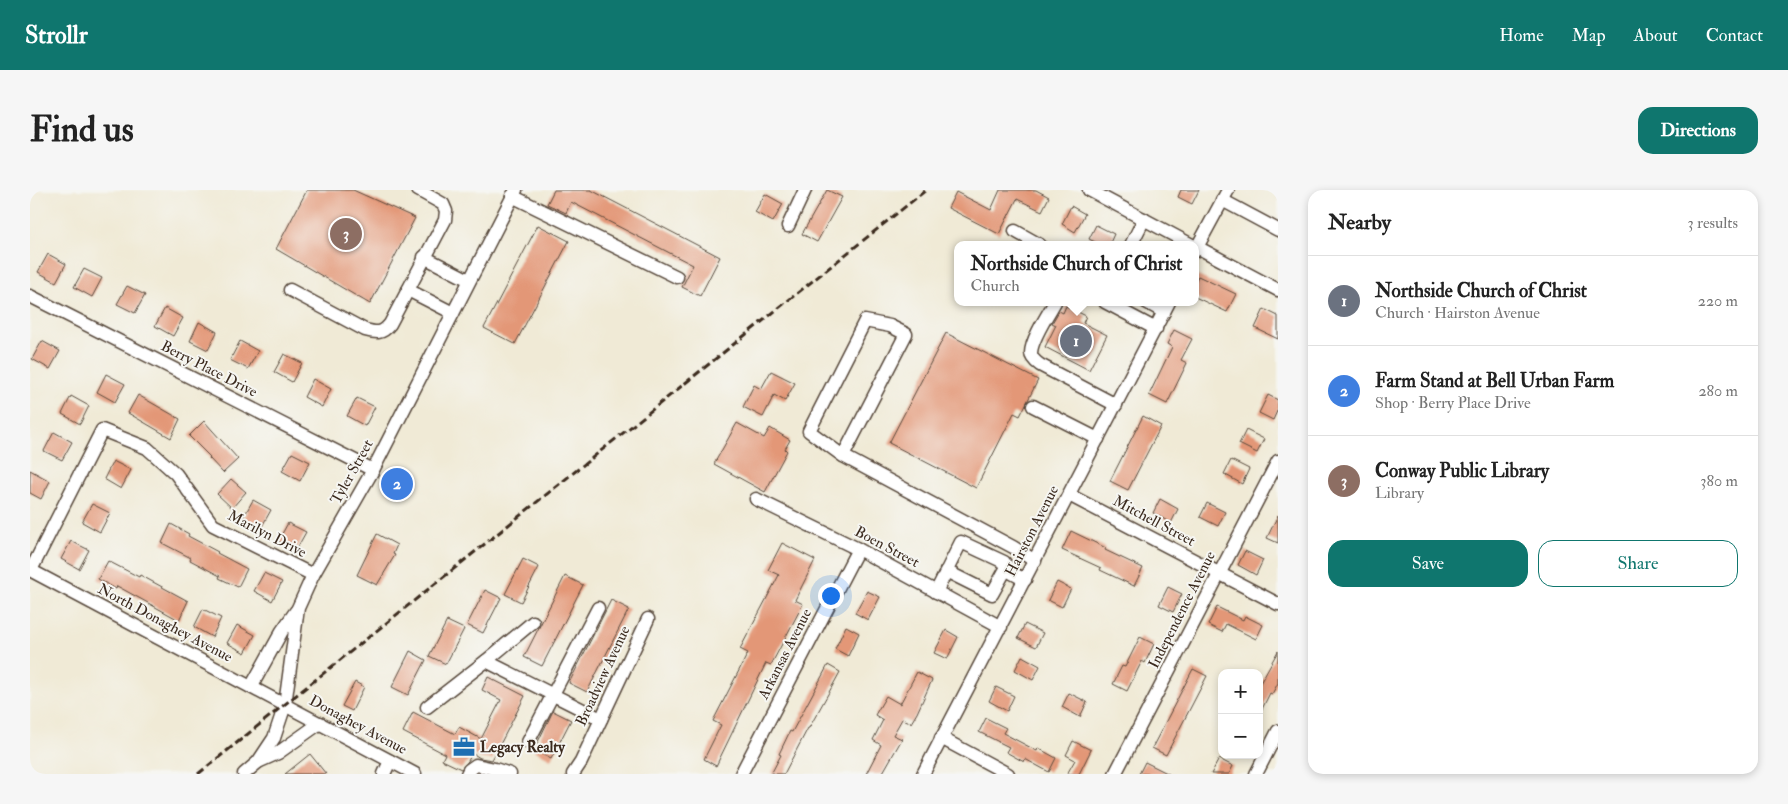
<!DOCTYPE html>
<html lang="en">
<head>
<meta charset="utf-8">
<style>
	:root { --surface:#fff; --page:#f6f6f6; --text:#222; --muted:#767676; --line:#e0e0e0; --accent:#0f766e }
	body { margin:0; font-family:"IM FELL Double Pica",serif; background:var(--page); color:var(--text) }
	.controls { position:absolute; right:15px; bottom:15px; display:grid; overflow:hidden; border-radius:10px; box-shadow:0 2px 8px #0003 }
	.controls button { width:45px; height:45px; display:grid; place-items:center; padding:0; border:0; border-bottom:1px solid var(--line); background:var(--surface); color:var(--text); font:25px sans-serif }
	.you { position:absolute; left:800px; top:405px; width:18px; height:18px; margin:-12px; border:4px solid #fff; border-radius:50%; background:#1a73e8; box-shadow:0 0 0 8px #1a73e833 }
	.badge { display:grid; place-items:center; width:32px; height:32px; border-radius:50%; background:var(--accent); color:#fff; font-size:16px; font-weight:700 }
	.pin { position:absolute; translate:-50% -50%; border:2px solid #fff; box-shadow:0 1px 5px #0006 }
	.popup { position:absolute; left:924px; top:51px; width:245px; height:65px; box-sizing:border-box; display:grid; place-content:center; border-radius:10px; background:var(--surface); filter:drop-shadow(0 1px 4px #0005); font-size:16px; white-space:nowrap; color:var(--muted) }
	.popup b { font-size:19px; color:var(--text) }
	.popup::after { content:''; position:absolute; left:50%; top:100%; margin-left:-10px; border:10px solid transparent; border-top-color:var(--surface) }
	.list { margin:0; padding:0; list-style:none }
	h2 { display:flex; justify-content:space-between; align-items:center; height:65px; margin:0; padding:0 20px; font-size:21px }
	h2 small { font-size:16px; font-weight:400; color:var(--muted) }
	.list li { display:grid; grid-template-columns:32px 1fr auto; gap:15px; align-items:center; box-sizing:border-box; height:90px; padding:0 20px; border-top:1px solid var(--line) }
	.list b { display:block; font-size:19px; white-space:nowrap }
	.list p { margin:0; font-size:16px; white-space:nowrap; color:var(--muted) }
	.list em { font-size:16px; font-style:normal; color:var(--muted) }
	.actions { display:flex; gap:10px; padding:15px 20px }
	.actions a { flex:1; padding:11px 0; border:1px solid var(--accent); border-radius:15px; text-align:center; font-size:18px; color:var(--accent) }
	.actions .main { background:var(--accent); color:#fff }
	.map { position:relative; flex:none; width:1248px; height:584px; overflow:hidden; border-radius:15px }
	header { display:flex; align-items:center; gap:30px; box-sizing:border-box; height:70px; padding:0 25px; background:var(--accent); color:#fff }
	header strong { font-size:24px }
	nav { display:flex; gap:28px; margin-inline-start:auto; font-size:18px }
	.intro { display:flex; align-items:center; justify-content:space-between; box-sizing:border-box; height:120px; padding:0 30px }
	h1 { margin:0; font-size:35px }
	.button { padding:12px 22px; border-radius:15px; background:var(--accent); color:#fff; font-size:18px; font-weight:700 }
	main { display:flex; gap:30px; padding:0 30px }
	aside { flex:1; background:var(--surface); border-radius:15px; box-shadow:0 2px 8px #0003 }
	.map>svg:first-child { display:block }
	.building { fill:#e39777 }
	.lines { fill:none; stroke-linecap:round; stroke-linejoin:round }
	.minor-casing { stroke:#56473a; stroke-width:15 }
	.minor { stroke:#fff; stroke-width:12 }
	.rail { stroke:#3b2a1e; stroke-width:3; stroke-dasharray:8 4; stroke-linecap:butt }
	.labels { text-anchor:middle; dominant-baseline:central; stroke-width:4; stroke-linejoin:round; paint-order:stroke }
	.street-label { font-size:15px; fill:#3b2a1e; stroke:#f6f6f2 }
	.poi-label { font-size:15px; font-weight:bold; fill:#3b2a1e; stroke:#f6f6f2; text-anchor:start }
</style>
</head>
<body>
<header>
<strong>Strollr</strong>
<nav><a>Home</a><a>Map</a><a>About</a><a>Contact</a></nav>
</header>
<div class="intro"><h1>Find us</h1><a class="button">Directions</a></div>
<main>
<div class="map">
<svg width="1248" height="584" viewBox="0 0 1248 584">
	<rect width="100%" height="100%" fill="#f6f6f2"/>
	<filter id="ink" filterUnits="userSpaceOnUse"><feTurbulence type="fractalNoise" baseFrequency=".02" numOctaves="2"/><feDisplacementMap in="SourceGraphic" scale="10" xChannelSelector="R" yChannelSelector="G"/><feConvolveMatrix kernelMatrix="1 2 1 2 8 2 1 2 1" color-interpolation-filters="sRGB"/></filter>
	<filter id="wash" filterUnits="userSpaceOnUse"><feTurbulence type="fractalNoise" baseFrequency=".0096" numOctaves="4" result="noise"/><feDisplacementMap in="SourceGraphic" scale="20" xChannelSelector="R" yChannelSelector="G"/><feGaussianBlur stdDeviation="1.12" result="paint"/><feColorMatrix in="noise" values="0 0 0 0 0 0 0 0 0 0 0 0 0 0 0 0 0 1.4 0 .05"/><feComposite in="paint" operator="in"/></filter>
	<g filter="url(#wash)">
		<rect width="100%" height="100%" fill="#f0ead6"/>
		<g id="blocks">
			<g class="building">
				<polygon points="277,0 323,0 385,28 340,114 246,59"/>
				<polygon points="524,0 561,0 690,67 670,106 652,97 663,75 541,12 536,23 517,14"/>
				<polygon points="797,0 812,7 787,52 772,44"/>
				<polygon points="970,0 1006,0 1019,7 1012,21 987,9 969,44 918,18 926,2 961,20"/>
				<polygon points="1151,0 1169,0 1162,14 1148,7"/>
				<polygon points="735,4 753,14 743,32 725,22"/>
				<polygon points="1041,16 1055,24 1045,42 1032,34"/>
				<polygon points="508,35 539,51 485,154 454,138"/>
				<polygon points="1066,35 1084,44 1079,55 1071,55 1059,49"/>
				<polygon points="18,64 36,74 26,92 8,82"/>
				<polygon points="54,79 72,88 62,107 44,97"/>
				<polygon points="1168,86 1206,104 1197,122 1165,107 1165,92"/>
				<polygon points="97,96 115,105 105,123 87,114"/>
				<polygon points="1036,116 1056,126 1053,133 1077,145 1059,180 1015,157 1026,135 1022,133 1029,121 1033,123"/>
				<polygon points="135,118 153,128 143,146 125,136"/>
				<polygon points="1234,119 1248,126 1248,149 1225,138"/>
				<polygon points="169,132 187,142 178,160 160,151"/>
				<polygon points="1144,140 1162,149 1151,170 1157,173 1137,214 1119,205 1142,157 1137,154"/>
				<polygon points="916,143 1008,190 990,226 984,223 946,298 859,253"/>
				<polygon points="12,151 30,161 20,179 2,169"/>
				<polygon points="210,151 228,161 218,179 200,170"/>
				<polygon points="254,164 272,173 262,192 244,182"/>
				<polygon points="741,181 765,193 755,211 744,205 733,227 713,217 724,195 731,199"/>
				<polygon points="76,184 95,194 85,212 67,202"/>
				<polygon points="283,189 301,199 292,217 274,207"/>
				<polygon points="108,205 150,229 141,248 98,223"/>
				<polygon points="1238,205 1248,210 1248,219 1243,230 1229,223"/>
				<polygon points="41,206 59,216 50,234 32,224"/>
				<polygon points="327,208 345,217 335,236 317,226"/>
				<polygon points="1113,226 1131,236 1098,300 1080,291"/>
				<polygon points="174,231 208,269 193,283 179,268 180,267 159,246"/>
				<polygon points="707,233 734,248 740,238 760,250 755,259 757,261 735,302 684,274"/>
				<polygon points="1216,240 1234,249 1227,263 1209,254"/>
				<polygon points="24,242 42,252 32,270 14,261"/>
				<polygon points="262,263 280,272 270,291 252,281"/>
				<polygon points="1201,270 1219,279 1212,294 1194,284"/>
				<polygon points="83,271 101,280 91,299 74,289"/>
				<polygon points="0,280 20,291 11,309 0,303"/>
				<polygon points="201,289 216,302 202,318 187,304"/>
				<polygon points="1130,309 1148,319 1141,333 1123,323"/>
				<polygon points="223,310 241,320 231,338 213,328"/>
				<polygon points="1177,313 1195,322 1188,336 1170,327"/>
				<polygon points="62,314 80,323 70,342 52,332"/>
				<polygon points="1248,325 1248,353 1237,348"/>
				<polygon points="258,333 276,342 266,360 248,351"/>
				<polygon points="141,334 159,344 158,346 188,362 187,363 217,379 208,397 189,388 190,386 160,370 161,368 132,353"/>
				<polygon points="1041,341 1076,358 1075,360 1113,378 1104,396 1070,380 1071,378 1032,360"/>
				<polygon points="347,344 367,355 363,364 365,365 347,395 327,385"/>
				<polygon points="41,351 59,360 49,379 31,369"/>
				<polygon points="752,353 785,370 765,410 773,414 741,475 736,473 686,576 674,569 691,535 683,531 718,463 710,459 749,385 738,380"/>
				<polygon points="1215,361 1233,370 1226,385 1208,375"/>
				<polygon points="493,369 509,377 491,412 475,404"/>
				<polygon points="78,371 109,387 110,385 158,411 149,430 87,396 86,399 68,389"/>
				<polygon points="234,383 252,392 242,411 224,401"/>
				<polygon points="535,386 553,395 512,476 494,467"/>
				<polygon points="1027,392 1041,399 1032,417 1018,410"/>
				<polygon points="1138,397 1152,404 1143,422 1129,415"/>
				<polygon points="455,400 471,408 453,443 437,435"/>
				<polygon points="837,401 850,407 838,430 825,423"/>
				<polygon points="581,410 599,419 557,502 539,493"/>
				<polygon points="1187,417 1213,430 1215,426 1233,435 1226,449 1196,434 1192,442 1178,435"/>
				<polygon points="173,419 191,428 182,447 164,437"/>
				<polygon points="417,431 434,439 416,474 399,466"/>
				<polygon points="995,434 1013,443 1006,457 988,448"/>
				<polygon points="207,435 225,445 215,463 197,453"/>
				<polygon points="816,436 829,443 818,466 805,459"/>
				<polygon points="916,440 928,447 917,469 904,463"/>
				<polygon points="1110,447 1124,454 1115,473 1112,471 1097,501 1083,494 1092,476 1095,477"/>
				<polygon points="380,461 396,470 378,505 362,497"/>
				<polygon points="1248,461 1248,493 1242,504 1240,503 1229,525 1229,495"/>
				<polygon points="992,466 1010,476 1003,490 985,480"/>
				<polygon points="798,475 810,482 798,504 779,538 778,538 754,584 741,584 751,565 749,564 760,541 762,542"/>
				<polygon points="1163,479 1177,486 1136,565 1122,558"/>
				<polygon points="887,482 902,490 887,523 881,533 872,529 863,545 872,549 852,584 836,584 851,555 843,550 853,530 845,525 856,506 870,514"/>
				<polygon points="458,487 495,506 462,570 450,568 442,563 438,571 431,579 412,570 415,564 373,542 383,522 425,544 429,537 451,549 471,510 452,500"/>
				<polygon points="325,492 334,497 322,521 312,516"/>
				<polygon points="966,497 984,506 977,521 959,511"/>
				<polygon points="1039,503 1057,512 1050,527 1032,517"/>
				<polygon points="523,521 541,530 521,569 504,560"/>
				<polygon points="956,528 976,538 973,543 1007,561 1008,558 1026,568 1019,582 995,569 994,572 976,562 979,557 949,542"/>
				<polygon points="1043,551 1061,560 1049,584 1037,584 1045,570 1036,565"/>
				<polygon points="280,564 296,584 255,584"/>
				<polygon points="1189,569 1203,576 1199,584 1181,584"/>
				<polygon points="1115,572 1139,584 1109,584"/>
			</g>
		</g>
	</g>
	<g filter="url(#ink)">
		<use href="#blocks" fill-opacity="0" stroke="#56473a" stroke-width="1"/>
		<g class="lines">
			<g class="minor-casing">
				<g id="minor">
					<polyline points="1059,0 1162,55"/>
					<polyline points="482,6 647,87"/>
					<polyline points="1192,10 1248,40"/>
					<polyline points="758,36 775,0"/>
					<polyline points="985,41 1010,55"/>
					<polyline points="1101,55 1114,29"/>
					<polyline points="1165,56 1248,100"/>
					<polyline points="1165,61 1198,0"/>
					<polyline points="394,67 439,90"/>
					<path d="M 260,100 L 335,140 C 347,143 352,144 360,134 L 415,30 L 416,21 L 413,14 L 388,0"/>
					<polyline points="378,100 423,123"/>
					<polyline points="0,106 343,280"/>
					<path d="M 1025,112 C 1018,124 1001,150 1001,163 C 1001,168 1006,172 1010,175 L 1086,215"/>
					<polyline points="1075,112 1126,139"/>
					<polyline points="1116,112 1134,122"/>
					<polyline points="1003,216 1068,249"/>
					<polyline points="813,266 876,144 860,136 835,131 779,241 813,266 983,357 1005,371"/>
					<polyline points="1039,305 1248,414"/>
					<polyline points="726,309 828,359 971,437"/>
					<polyline points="0,380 385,584"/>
					<polyline points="1,380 72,240 117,258 146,284 183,335 283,385"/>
					<polyline points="916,381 962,404 977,377"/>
					<polyline points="906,402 931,352 974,372 982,383 995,390"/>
					<polyline points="456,471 503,432"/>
					<polyline points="221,497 252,441 266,421"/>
					<polyline points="397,517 456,471 571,529"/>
					<polyline points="911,548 978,584"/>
					<polyline points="498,552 568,418"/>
					<polyline points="228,572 248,563 290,533"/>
					<polyline points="214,584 228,572 244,548 255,515 268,418 283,385 343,280 486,0"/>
					<polyline points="354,584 360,571"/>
					<polyline points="437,584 439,580 446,575 465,579 480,584"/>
					<polyline points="543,584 551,572 618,429"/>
					<polyline points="711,584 828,359"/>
					<polyline points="893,584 1139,112"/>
					<polyline points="1085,584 1248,271"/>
					<polyline points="1226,584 1248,541"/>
				</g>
			</g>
			<use href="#minor" class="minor"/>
			<polyline class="rail" points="168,584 896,0"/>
		</g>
	</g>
	<defs>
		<g id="office-bare" transform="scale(1.725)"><path d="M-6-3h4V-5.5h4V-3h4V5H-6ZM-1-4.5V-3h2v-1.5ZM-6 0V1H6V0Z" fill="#1f6fb2" stroke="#f6f6f2" stroke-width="2.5" paint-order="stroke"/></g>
	</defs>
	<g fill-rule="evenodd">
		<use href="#office-bare" x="434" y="557"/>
	</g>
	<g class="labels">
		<g class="street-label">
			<text transform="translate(179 179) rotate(27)">Berry Place Drive</text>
			<text transform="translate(322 282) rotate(-61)">Tyler Street</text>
			<text transform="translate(1124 331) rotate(28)">Mitchell Street</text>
			<text transform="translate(1002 341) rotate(-63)">Hairston Avenue</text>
			<text transform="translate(237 344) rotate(27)">Marilyn Drive</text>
			<text transform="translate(857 357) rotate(28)">Boen Street</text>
			<text transform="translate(1152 420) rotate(-63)">Independence Avenue</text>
			<text transform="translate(135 433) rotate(28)">North Donaghey Avenue</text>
			<text transform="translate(755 464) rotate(-63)">Arkansas Avenue</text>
			<text transform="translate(573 486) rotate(-65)">Broadview Avenue</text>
			<text transform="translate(328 535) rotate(28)">Donaghey Avenue</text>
		</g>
		<g class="poi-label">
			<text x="450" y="557">Legacy Realty</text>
		</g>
	</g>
</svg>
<div class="controls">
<button>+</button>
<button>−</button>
</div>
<div class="you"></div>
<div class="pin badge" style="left:1046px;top:151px;background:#6b7280">1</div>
<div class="popup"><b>Northside Church of Christ</b>Church</div>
<div class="pin badge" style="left:367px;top:294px;background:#3f7fe0">2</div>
<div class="pin badge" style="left:316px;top:44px;background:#8d6e63">3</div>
</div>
<aside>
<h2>Nearby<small>3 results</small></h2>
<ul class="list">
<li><span class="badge" style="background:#6b7280">1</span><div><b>Northside Church of Christ</b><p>Church · Hairston Avenue</p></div><em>220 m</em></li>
<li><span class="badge" style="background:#3f7fe0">2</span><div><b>Farm Stand at Bell Urban Farm</b><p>Shop · Berry Place Drive</p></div><em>280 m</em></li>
<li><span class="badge" style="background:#8d6e63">3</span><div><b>Conway Public Library</b><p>Library</p></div><em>380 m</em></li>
</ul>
<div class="actions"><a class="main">Save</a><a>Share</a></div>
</aside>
</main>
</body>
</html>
